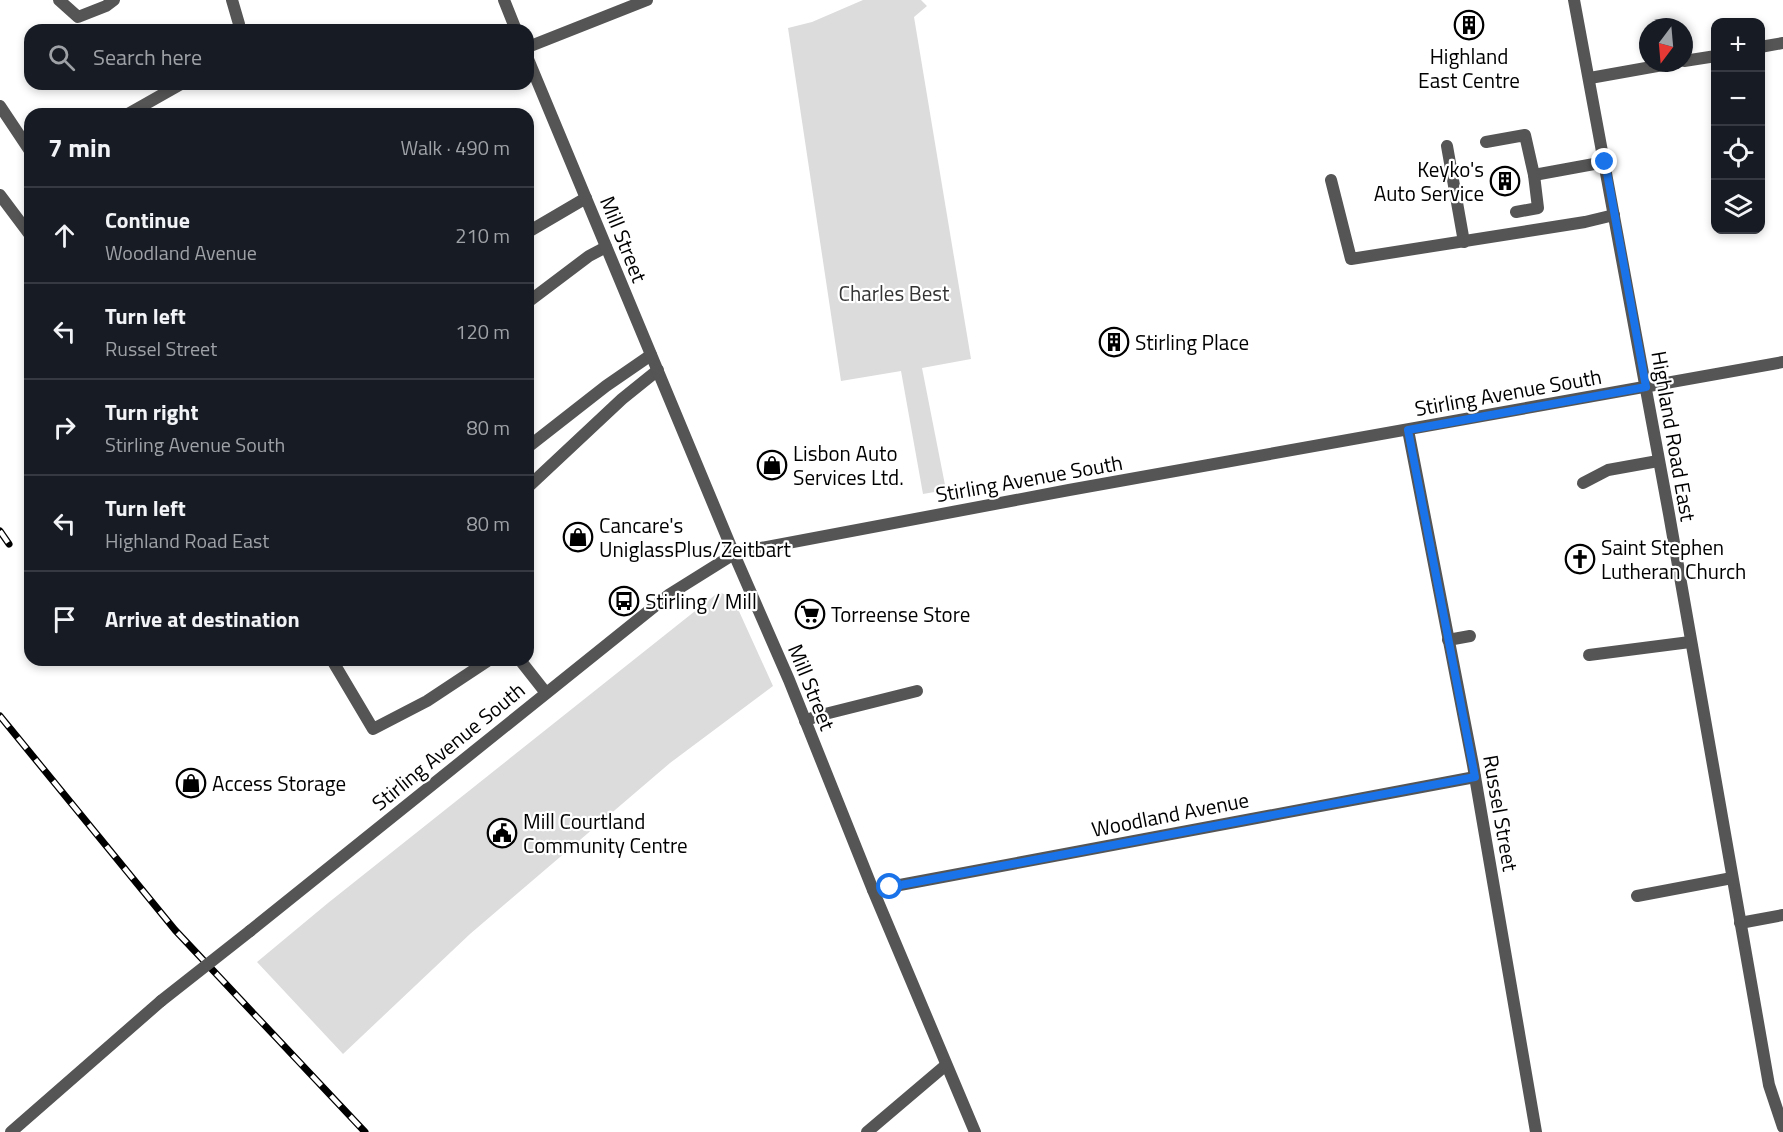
<!DOCTYPE html>
<html lang="en">
<head>
<meta charset="utf-8">
<style>
	:root { --surface:#171b24; --page:#242831; --text:#f1f3f6; --muted:#9ea1a6; --line:#363941 }
	body { margin:0; font-family:"Titillium Web",sans-serif; background:var(--page); color:var(--text) }
	.controls { position:absolute; right:18px; top:18px; display:grid; overflow:hidden; border-radius:12px; box-shadow:0 3px 9px #0003 }
	.controls button { width:54px; height:54px; display:grid; place-items:center; padding:0; border:0; border-bottom:2px solid var(--line); background:var(--surface); color:var(--text); font:30px sans-serif }
	.compass { position:absolute; left:1639px; top:18px; width:54px; height:54px; border-radius:50%; background:var(--surface); box-shadow:0 3px 9px #0003; rotate:196deg }
	.stop { position:absolute; width:18px; height:18px; margin:-14px; border:4px solid #1a73e8; border-radius:50%; background:#fff }
	.stop.end { background:#1a73e8; border-color:#fff; box-shadow:0 2px 6px #0008 }
	.list { margin:0; padding:0; list-style:none }
	h2 { display:flex; justify-content:space-between; align-items:center; height:78px; margin:0; padding:0 24px; font-size:26px }
	h2 small { font-size:20px; font-weight:400; color:var(--muted) }
	.list li { display:grid; grid-template-columns:39px 1fr auto; gap:18px; align-items:center; box-sizing:border-box; height:96px; padding:0 24px; border-top:2px solid var(--line) }
	.list b { display:block; font-size:22px; white-space:nowrap }
	.list p { margin:0; font-size:20px; white-space:nowrap; color:var(--muted) }
	.list em { font-size:20px; font-style:normal; color:var(--muted) }
	.icon { flex:none; width:33px; height:33px; fill:none; stroke:currentColor; stroke-width:2; stroke-linecap:round; stroke-linejoin:round }
	.map { position:relative; flex:none; width:1783px; height:1132px; overflow:hidden }
	.search { position:absolute; background:var(--surface); box-shadow:0 3px 9px #0003; left:24px; top:24px; width:510px; height:66px; display:flex; align-items:center; gap:15px; box-sizing:border-box; padding:0 21px; border-radius:18px; color:var(--muted); font-size:22px }
	.panel { position:absolute; background:var(--surface); box-shadow:0 3px 9px #0003; left:24px; top:108px; width:510px; height:558px; border-radius:18px }
	.map>svg:first-child { display:block }
	.park { fill:#dcdcdc }
	.lines { fill:none; stroke-linecap:round; stroke-linejoin:round }
	.service { stroke:#555; stroke-width:12 }
	.minor { stroke:#555; stroke-width:12 }
	.tertiary { stroke:#555; stroke-width:12 }
	.rail-casing { stroke:#000; stroke-width:7 }
	.rail { stroke:#fff; stroke-width:4.5; stroke-dasharray:14; stroke-linecap:butt }
	.tertiary-bridge { stroke:#555; stroke-width:12 }
	.route { stroke:#1a73e8; stroke-width:8 }
	.labels { text-anchor:middle; dominant-baseline:central; stroke-width:4.5; stroke-linejoin:round; paint-order:stroke }
	.poi-label { font-size:21px; fill:#000; stroke:#fff; text-anchor:start }
	.street-label { font-size:21px; fill:#000; stroke:#fff }
	.park-label { font-size:21px; fill:#333; stroke:#fff }
</style>
</head>
<body>
<div class="map">
<svg width="1783" height="1132" viewBox="0 0 1783 1132">
	<rect width="100%" height="100%" fill="#fff"/>
	<g class="park">
		<polygon points="863,0 921,0 927,6 914,17 971,359 922,368 946,490 923,494 901,371 841,381 788,28 812,22"/>
		<polygon points="719,592 733,598 773,686 670,763 470,934 343,1054 257,962 328,903"/>
	</g>
	<g class="lines">
		<g class="service">
			<polyline points="59,0 78,17 106,6 114,0"/>
			<polyline points="232,0 239,24 238,30"/>
			<polyline points="528,47 647,0"/>
			<polyline points="0,106 30,151"/>
			<polyline points="128,114 181,84"/>
			<polyline points="1486,142 1525,135 1534,175 1605,162"/>
			<polyline points="1447,146 1464,242"/>
			<polyline points="1331,180 1351,259 1585,222 1614,215"/>
			<polyline points="0,195 30,235"/>
			<polyline points="1516,212 1538,208 1534,175"/>
			<polyline points="528,232 586,198"/>
			<polyline points="528,302 589,256 606,247"/>
			<polyline points="528,447 606,386 651,355"/>
			<polyline points="1583,483 1608,470 1658,461"/>
			<polyline points="528,487 622,399 658,370"/>
			<polyline points="1448,640 1470,636"/>
			<polyline points="1589,655 1690,642"/>
			<polyline points="332,660 373,729 427,701 489,660"/>
			<polyline points="520,660 546,693"/>
			<polyline points="805,721 817,716 917,691"/>
			<polyline points="1637,896 1732,878"/>
		</g>
		<g class="minor">
			<polyline points="504,0 516,30"/>
			<polyline points="1760,47 1783,43"/>
			<polyline points="528,59 734,554 789,680 873,890 975,1132"/>
			<polyline points="1684,61 1716,56"/>
			<polyline points="1590,78 1674,63"/>
			<polyline points="1408,430 1473,765 1536,1132"/>
			<polyline points="873,890 1475,777"/>
			<polyline points="1740,923 1783,915"/>
			<polyline points="867,1132 946,1065"/>
		</g>
		<g class="tertiary">
			<polyline points="1574,0 1669,514 1769,1085 1783,1127"/>
			<polyline points="250,931 670,594 734,554 761,548 1069,490 1783,362"/>
			<polyline points="11,1132 161,1001"/>
		</g>
		<g class="rail-casing">
			<g id="rail">
				<polyline points="0,531 9,544"/>
				<polyline points="0,716 175,930 365,1132"/>
			</g>
		</g>
		<use href="#rail" class="rail"/>
		<polyline class="tertiary-bridge" points="161,1001 250,931"/>
	</g>
	<g class="lines">
		<polyline class="route" points="890,887 1475,777 1408,430 1646,387 1605,162"/>
	</g>
	<defs>
		<g id="building-ring" transform="scale(1.5)"><circle r="9.5" fill="#fff" stroke="#000" stroke-width="1.5"/><path d="M-4-6H4V6H1V3H-1V6H-4ZM-2.5-4.3h1.7v1.8h-1.7ZM.8-4.3h1.7v1.8H.8ZM-2.5-1h1.7V.8h-1.7ZM.8-1h1.7V.8H.8Z" fill="#000"/></g>
		<g id="shop-ring" transform="scale(1.5)"><circle r="9.5" fill="#fff" stroke="#000" stroke-width="1.5"/><path d="M-5-2.5h2.3a2.7 3.5 0 0 1 5.4 0H5L5.5 6h-11ZM-1.5-2.5h3a1.5 2.3 0 0 0-3 0Z" fill="#000"/></g>
		<g id="church-ring" transform="scale(1.5)"><circle r="9.5" fill="#fff" stroke="#000" stroke-width="1.5"/><path d="M-1.2-6h2.4v3.5h3.3v2.4h-3.3V6h-2.4V-.1h-3.3v-2.4h3.3Z" fill="#000"/></g>
		<g id="bus-ring" transform="scale(1.5)"><circle r="9.5" fill="#fff" stroke="#000" stroke-width="1.5"/><path d="M-5-6H5V4H4V6H2V4H-2V6H-4V4H-5ZM-3.5-4V0h7V-4ZM-3.5 1.2v1.5H-2V1.2ZM2 1.2v1.5H3.5V1.2Z" fill="#000"/></g>
		<g id="supermarket-ring" transform="scale(1.5)"><circle r="9.5" fill="#fff" stroke="#000" stroke-width="1.5"/><path d="M-6-5.5h2.5l.6 2H6L4.5 2H-2.5L-4.4-4H-6ZM-1.5 3.2a1.3 1.3 0 1 0 .1 0ZM3 3.2a1.3 1.3 0 1 0 .1 0Z" fill="#000"/></g>
		<g id="civic-ring" transform="scale(1.5)"><circle r="9.5" fill="#fff" stroke="#000" stroke-width="1.5"/><path d="M-.6-6.5H3V-4.5H.6V-3L4-1V1h2V6H-6V1h2V-1L-.6-3ZM-1.2 2.5V6h2.4V2.5Z" fill="#000"/></g>
	</defs>
	<g fill-rule="evenodd">
		<use href="#building-ring" x="1469" y="25"/>
		<use href="#building-ring" x="1505" y="181"/>
		<use href="#building-ring" x="1114" y="342"/>
		<use href="#shop-ring" x="772" y="465"/>
		<use href="#shop-ring" x="578" y="537"/>
		<use href="#church-ring" x="1580" y="559"/>
		<use href="#bus-ring" x="624" y="601"/>
		<use href="#supermarket-ring" x="810" y="614"/>
		<use href="#shop-ring" x="191" y="783"/>
		<use href="#civic-ring" x="502" y="833"/>
	</g>
	<g class="labels">
		<g class="poi-label">
			<text x="1469" y="56" text-anchor="middle">Highland<tspan x="1469" dy="24">East Centre</tspan></text>
			<text x="1484" y="169" text-anchor="end">Keyko's<tspan x="1484" dy="24">Auto Service</tspan></text>
			<text x="1135" y="342">Stirling Place</text>
			<text x="793" y="453">Lisbon Auto<tspan x="793" dy="24">Services Ltd.</tspan></text>
			<text x="599" y="525">Cancare's<tspan x="599" dy="24">UniglassPlus/Zeitbart</tspan></text>
			<text x="1601" y="547">Saint Stephen<tspan x="1601" dy="24">Lutheran Church</tspan></text>
			<text x="645" y="601">Stirling / Mill</text>
			<text x="831" y="614">Torreense Store</text>
			<text x="212" y="783">Access Storage</text>
			<text x="523" y="821">Mill Courtland<tspan x="523" dy="24">Community Centre</tspan></text>
		</g>
		<g class="street-label">
			<text transform="translate(624 239) rotate(68)">Mill Street</text>
			<text transform="translate(1508 392) rotate(-10)">Stirling Avenue South</text>
			<text transform="translate(1674 436) rotate(80)">Highland Road East</text>
			<text transform="translate(1029 478) rotate(-10)">Stirling Avenue South</text>
			<text transform="translate(812 687) rotate(68)">Mill Street</text>
			<text transform="translate(448 746) rotate(-39)">Stirling Avenue South</text>
			<text transform="translate(1501 813) rotate(80)">Russel Street</text>
			<text transform="translate(1170 814) rotate(-11)">Woodland Avenue</text>
		</g>
		<g class="park-label">
			<text x="894" y="293">Charles Best</text>
		</g>
	</g>
</svg>
<div class="controls">
<button>+</button>
<button>−</button>
<button><svg class="icon" aria-label="locate" viewBox="0 0 24 24"><circle cx="12" cy="12" r="6"/><path d="M12 2v4M12 18v4M2 12h4M18 12h4"/></svg></button>
<button><svg class="icon" aria-label="layers" viewBox="0 0 24 24"><path d="M12 4l9 5-9 5-9-5zM3 14l9 5 9-5"/></svg></button>
</div>
<svg class="compass" viewBox="-18 -18 36 36"><path d="M0-13l5 13h-10z" fill="#e53935"/><path d="M0 13l5-13h-10z" fill="#9ea1a6"/></svg>
<div class="stop" style="left:890px;top:887px"></div>
<div class="stop end" style="left:1605px;top:162px"></div>
<div class="search"><svg class="icon" aria-label="search" viewBox="0 0 24 24"><circle cx="10" cy="10" r="6"/><path d="M15 15l6 6"/></svg>Search here</div>
<section class="panel">
<h2>7 min<small>Walk · 490 m</small></h2>
<ul class="list">
<li><svg class="icon" aria-label="ahead" viewBox="0 0 24 24"><path d="M12 20V5M6 11l6-6 6 6"/></svg><div><b>Continue</b><p>Woodland Avenue</p></div><em>210 m</em></li>
<li><svg class="icon" aria-label="left" viewBox="0 0 24 24"><path d="M17 20v-9H6M10 6l-5 5 5 5"/></svg><div><b>Turn left</b><p>Russel Street</p></div><em>120 m</em></li>
<li><svg class="icon" aria-label="right" viewBox="0 0 24 24"><path d="M7 20v-9h11M14 6l5 5-5 5"/></svg><div><b>Turn right</b><p>Stirling Avenue South</p></div><em>80 m</em></li>
<li><svg class="icon" aria-label="left" viewBox="0 0 24 24"><path d="M17 20v-9H6M10 6l-5 5 5 5"/></svg><div><b>Turn left</b><p>Highland Road East</p></div><em>80 m</em></li>
<li><svg class="icon" aria-label="arrive" viewBox="0 0 24 24"><path d="M6 21V4h12l-3 4 3 4H6"/></svg><div><b>Arrive at destination</b></div></li>
</ul>
</section>
</div>
</body>
</html>
